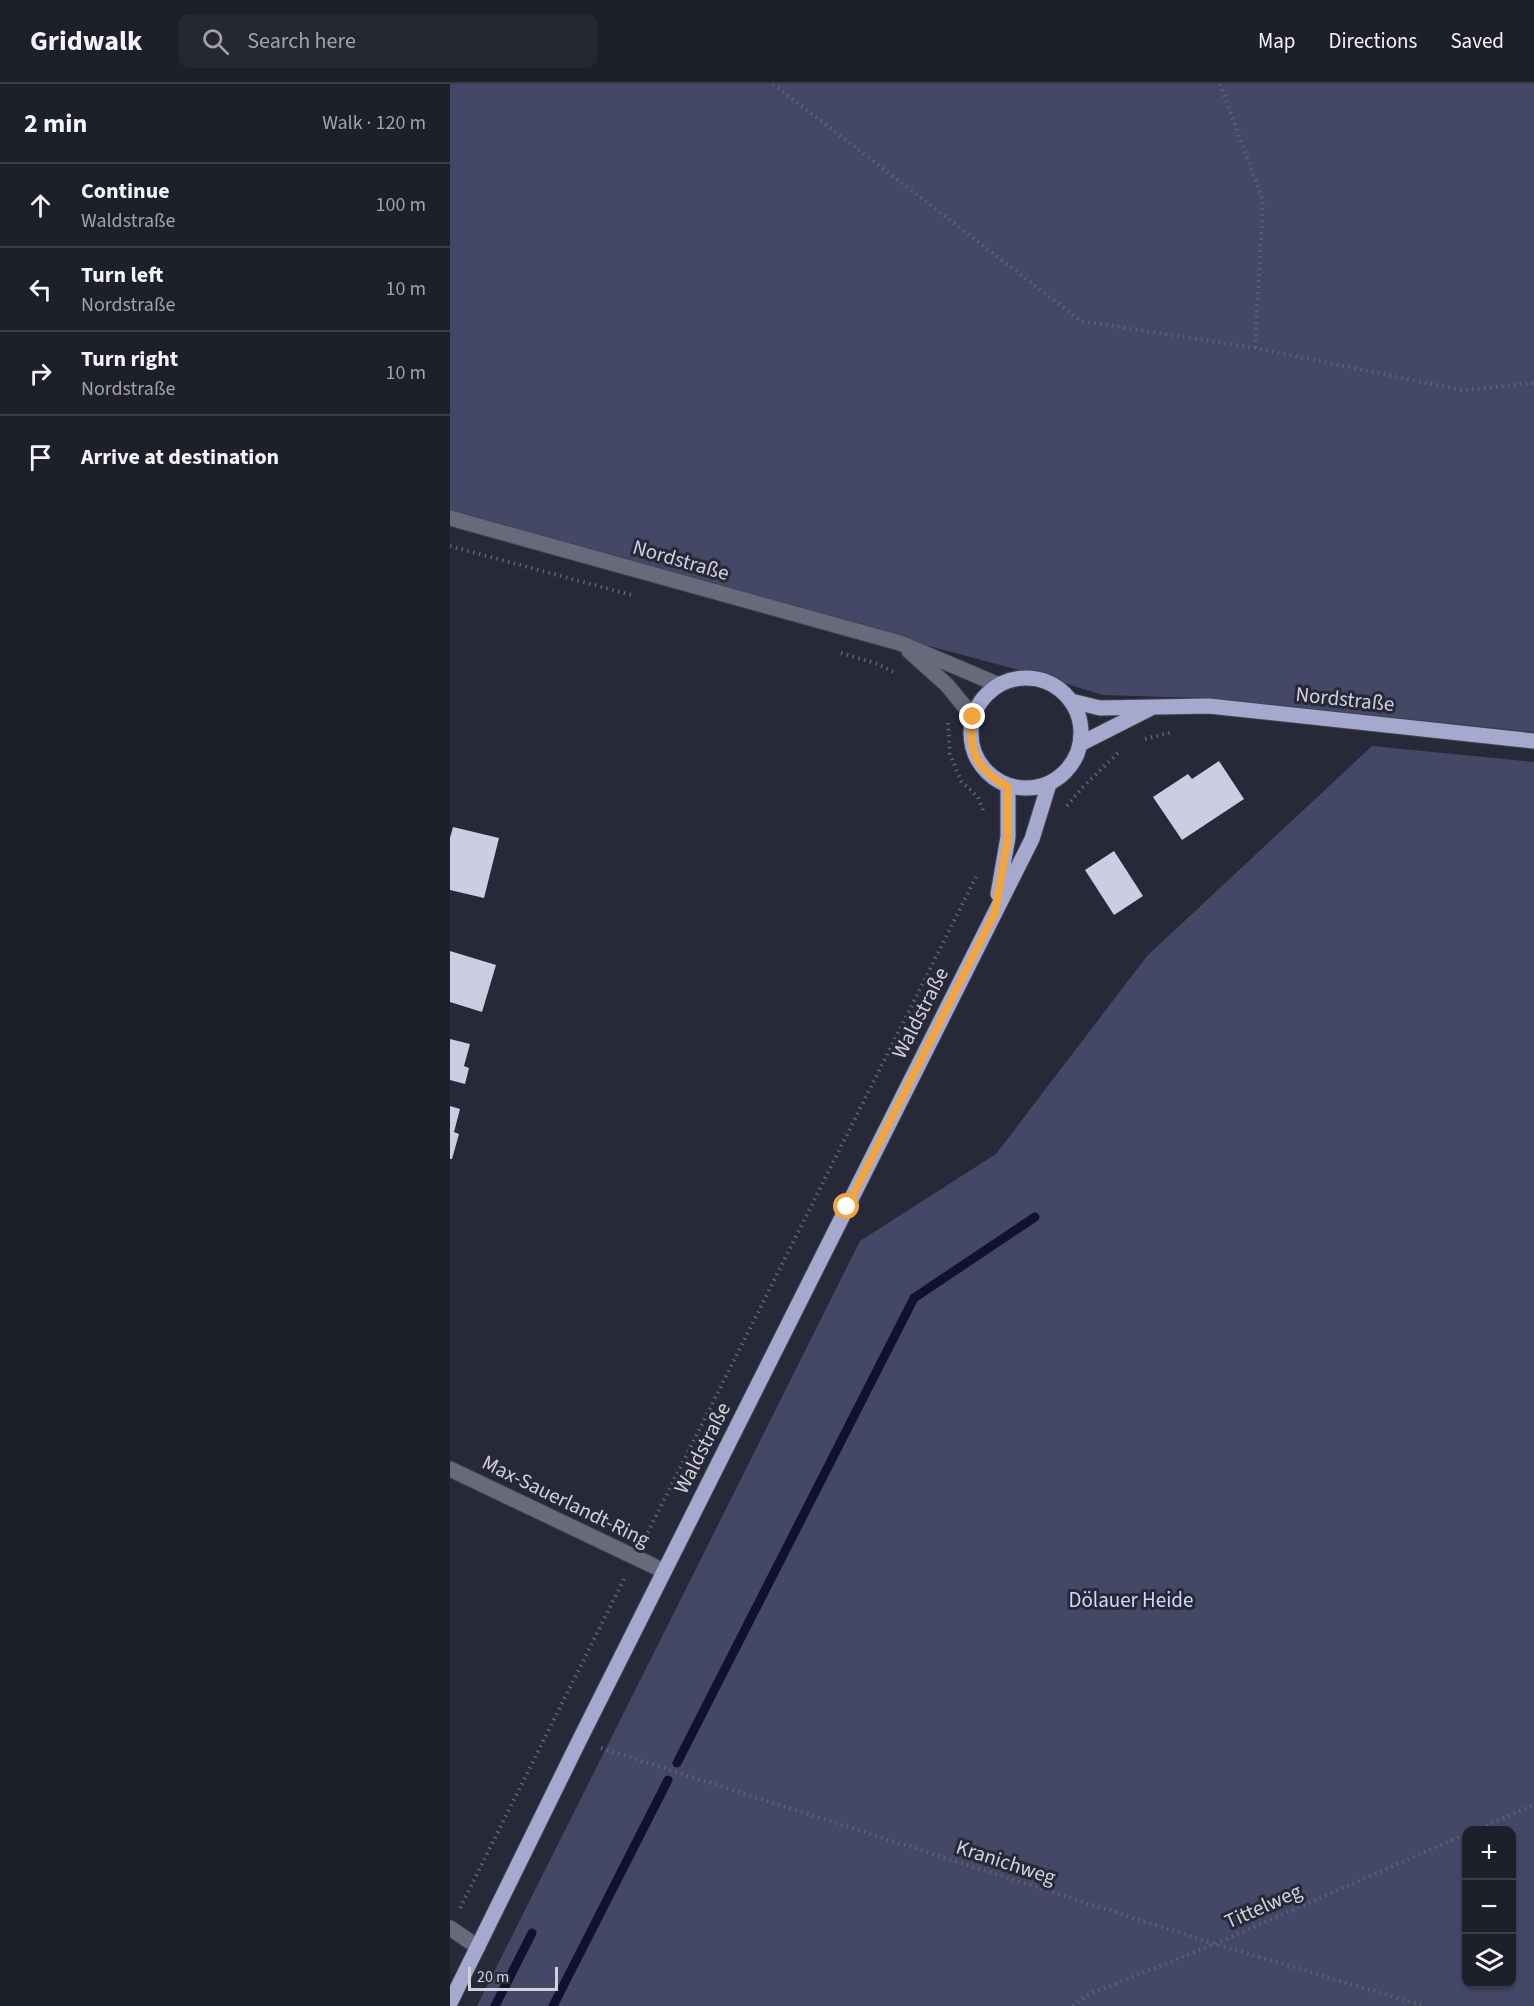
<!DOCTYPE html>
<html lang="en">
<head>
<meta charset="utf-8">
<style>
	:root { --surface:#1d1f2a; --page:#252732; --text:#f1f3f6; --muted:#a0a2a8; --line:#3b3d47 }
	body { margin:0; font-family:"Source Sans 3",sans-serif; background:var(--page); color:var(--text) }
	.controls { position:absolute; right:18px; bottom:18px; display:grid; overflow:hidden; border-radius:12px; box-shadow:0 2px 4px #0004 }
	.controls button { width:54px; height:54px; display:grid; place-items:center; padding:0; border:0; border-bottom:2px solid var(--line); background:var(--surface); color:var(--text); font:30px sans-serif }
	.scale { position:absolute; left:18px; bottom:15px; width:90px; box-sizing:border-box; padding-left:6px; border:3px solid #d0d1dc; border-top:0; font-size:16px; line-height:21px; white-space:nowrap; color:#d0d1dc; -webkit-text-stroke:4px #272938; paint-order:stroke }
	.stop { position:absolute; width:18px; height:18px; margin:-14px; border:4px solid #f1a540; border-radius:50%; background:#fff }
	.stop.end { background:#f1a540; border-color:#fff; box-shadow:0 2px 6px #0008 }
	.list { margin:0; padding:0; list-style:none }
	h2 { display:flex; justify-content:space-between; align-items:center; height:78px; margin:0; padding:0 24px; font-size:26px }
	h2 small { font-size:20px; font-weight:400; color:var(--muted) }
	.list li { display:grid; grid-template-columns:39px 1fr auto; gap:18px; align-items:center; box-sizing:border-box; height:84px; padding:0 24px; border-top:2px solid var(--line) }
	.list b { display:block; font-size:22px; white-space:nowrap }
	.list p { margin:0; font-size:20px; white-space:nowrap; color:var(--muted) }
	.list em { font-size:20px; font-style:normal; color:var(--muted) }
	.icon { flex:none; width:33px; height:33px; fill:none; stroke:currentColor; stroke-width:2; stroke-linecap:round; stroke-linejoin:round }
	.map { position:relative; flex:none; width:1084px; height:1922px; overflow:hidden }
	header { display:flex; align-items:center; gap:36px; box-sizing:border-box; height:84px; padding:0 30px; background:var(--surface); border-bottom:2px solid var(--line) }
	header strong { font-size:28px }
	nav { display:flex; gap:33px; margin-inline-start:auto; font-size:21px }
	.search { width:420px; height:54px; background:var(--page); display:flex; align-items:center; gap:15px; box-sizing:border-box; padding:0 21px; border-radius:12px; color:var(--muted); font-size:22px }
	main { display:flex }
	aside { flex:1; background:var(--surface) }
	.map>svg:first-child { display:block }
	.green { fill:#444766; fill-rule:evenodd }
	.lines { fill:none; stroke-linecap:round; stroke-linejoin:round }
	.stream { stroke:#111031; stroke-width:9 }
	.building { fill:#cbcee2 }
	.minor-casing { stroke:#424452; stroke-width:17 }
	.major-casing { stroke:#424452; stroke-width:17 }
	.path { stroke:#616270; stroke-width:4; stroke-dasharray:1.5 4.5; stroke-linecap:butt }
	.minor { stroke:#686a7c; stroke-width:15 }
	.major { stroke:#a5a9ce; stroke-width:15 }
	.route { stroke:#f1a540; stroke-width:8 }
	.labels { text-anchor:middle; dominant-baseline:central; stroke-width:6; stroke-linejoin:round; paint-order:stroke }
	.street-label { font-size:21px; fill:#d0d1dc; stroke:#272938 }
	.park-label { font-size:21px; fill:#d1d6ff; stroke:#272938 }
</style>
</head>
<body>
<header>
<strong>Gridwalk</strong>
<div class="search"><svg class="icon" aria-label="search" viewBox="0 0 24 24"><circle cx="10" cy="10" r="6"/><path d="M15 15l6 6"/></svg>Search here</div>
<nav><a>Map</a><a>Directions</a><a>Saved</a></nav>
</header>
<main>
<aside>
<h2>2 min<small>Walk · 120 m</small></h2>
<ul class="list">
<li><svg class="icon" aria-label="ahead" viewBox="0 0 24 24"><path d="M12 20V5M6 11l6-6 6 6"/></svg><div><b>Continue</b><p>Waldstraße</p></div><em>100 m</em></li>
<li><svg class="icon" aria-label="left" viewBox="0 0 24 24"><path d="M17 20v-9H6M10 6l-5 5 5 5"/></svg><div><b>Turn left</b><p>Nordstraße</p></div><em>10 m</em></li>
<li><svg class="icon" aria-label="right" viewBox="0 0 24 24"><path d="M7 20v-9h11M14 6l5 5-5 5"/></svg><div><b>Turn right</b><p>Nordstraße</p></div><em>10 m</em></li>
<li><svg class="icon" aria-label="arrive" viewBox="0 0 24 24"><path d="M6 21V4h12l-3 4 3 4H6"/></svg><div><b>Arrive at destination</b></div></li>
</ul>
</aside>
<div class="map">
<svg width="1084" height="1922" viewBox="0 0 1084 1922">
	<rect width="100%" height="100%" fill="#272938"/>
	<g class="green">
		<polygon points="0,0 1084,0 1084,648 751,614 653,611 588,591 0,434"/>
		<path d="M 922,662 L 1084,678 L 1084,1922 L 27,1922 L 410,1157 L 546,1070 L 697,872 ZM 1016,1746 L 1062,1746 L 1062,1900 L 1016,1900 Z"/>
	</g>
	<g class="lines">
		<g class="stream">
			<polyline points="227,1679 464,1214 585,1133"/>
			<polyline points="45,1922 82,1849"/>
			<polyline points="103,1922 218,1696"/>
		</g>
	</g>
	<g class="building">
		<polygon points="769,677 794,715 732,756 703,713 738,690 742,695"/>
		<polygon points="3,743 49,754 34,814 0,806 0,754"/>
		<polygon points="664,767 693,812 664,831 635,786"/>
		<polygon points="0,867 46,881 32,928 0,918"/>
		<polygon points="0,955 20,960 14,982 19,984 15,1000 0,996"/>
		<polygon points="0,1022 10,1025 4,1048 9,1050 2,1075 0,1075"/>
	</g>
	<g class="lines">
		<g class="minor-casing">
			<g id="minor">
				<polyline points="0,434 450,559 549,601"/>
				<polyline points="459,567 497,601 523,633"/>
				<polyline points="0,1385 214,1487"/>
				<polyline points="0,1844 28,1863"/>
			</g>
		</g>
		<g class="major-casing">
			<g id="major">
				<circle cx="576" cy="649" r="55"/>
				<polyline points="621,617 650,624 759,622 1084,657"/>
				<polyline points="630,660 699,625"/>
				<polyline points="548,810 558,753 558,703"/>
				<polyline points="0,1919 129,1657 582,755 599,700"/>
			</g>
		</g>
		<g class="path">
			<polyline points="323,0 631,237 805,264 1011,306 1084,299"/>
			<polyline points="770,0 813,117 805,264"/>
			<polyline points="0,462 185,512"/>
			<polyline points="391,569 425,579 446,589"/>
			<polyline points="498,639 500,670 511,697 528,713 534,729"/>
			<polyline points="695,655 723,648"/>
			<polyline points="617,722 631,705 668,669"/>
			<polyline points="195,1454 526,793"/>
			<polyline points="151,1664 765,1860 975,1922"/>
			<polyline points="1025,1746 1084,1721"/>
			<polyline points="10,1824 175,1493"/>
			<polyline points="623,1922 637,1911 765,1860 1016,1750"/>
		</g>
		<use href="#minor" class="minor"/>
		<use href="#major" class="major"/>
	</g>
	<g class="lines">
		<path class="route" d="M 397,1123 L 545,828 L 558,753 L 558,703 C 527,686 517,667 523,633"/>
	</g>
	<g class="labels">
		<g class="street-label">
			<text transform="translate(231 476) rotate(16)">Nordstraße</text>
			<text transform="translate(895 615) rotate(6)">Nordstraße</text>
			<text transform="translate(470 929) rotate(-63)">Waldstraße</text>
			<text transform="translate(252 1364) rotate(-63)">Waldstraße</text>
			<text transform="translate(116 1417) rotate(26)">Max-Sauerlandt-Ring</text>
			<text transform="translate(556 1778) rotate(18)">Kranichweg</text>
			<text transform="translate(813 1822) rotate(-24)">Tittelweg</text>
		</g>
		<g class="park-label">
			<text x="681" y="1516">Dölauer Heide</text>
		</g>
	</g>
</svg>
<div class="controls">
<button>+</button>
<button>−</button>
<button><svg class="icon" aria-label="layers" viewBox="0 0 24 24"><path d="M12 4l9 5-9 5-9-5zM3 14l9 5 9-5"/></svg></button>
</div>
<div class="scale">20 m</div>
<div class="stop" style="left:397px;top:1123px"></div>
<div class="stop end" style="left:523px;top:633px"></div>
</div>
</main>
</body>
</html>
